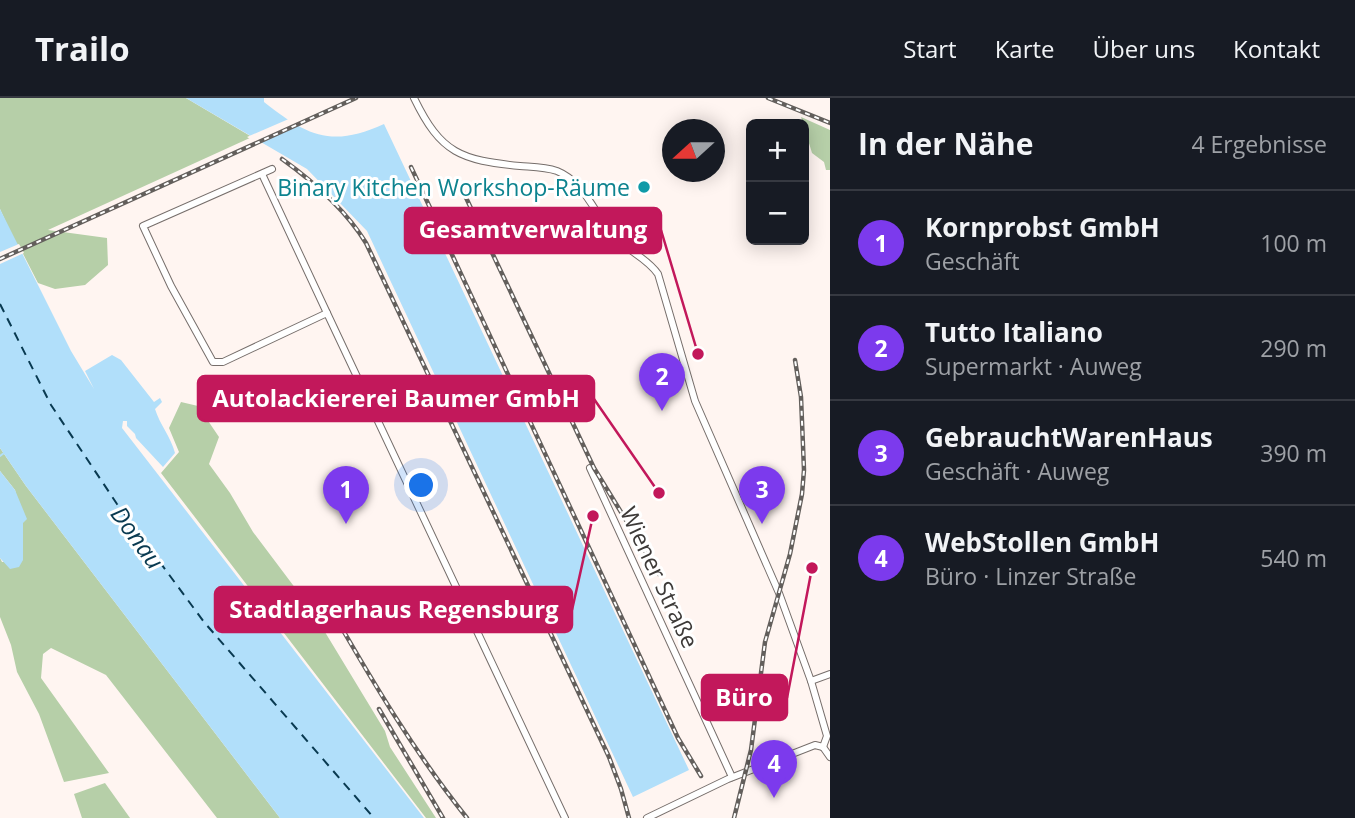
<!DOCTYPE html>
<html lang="de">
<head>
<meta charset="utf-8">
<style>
	:root { --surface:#171b24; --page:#20242c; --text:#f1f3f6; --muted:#9ea1a6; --line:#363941; --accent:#7c3aed }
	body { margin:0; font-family:"Open Sans",sans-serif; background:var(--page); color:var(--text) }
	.controls { position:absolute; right:21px; top:21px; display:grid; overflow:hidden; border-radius:10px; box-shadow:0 4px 18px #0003 }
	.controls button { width:63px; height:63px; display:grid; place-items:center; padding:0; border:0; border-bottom:2px solid var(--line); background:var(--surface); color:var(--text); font:35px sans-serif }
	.compass { position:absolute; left:662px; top:21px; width:63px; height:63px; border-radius:50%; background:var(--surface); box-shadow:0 4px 18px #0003; rotate:249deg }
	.you { position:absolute; left:422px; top:388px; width:24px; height:24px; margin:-18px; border:5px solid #fff; border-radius:50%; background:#1a73e8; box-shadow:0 0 0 10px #1a73e833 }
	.badge { display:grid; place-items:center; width:46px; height:46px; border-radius:50%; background:var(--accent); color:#fff; font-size:23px; font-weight:700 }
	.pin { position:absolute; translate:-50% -58px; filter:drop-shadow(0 2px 4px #0008) }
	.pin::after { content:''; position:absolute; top:37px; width:24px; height:21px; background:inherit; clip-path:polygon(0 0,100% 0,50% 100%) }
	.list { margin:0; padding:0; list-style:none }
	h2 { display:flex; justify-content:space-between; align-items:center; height:91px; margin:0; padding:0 28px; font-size:30px }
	h2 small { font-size:23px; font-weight:400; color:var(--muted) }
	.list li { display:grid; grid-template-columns:46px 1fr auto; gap:21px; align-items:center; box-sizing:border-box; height:105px; padding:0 28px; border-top:2px solid var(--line) }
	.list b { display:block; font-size:26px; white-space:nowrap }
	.list p { margin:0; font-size:23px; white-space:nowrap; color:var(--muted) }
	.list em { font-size:23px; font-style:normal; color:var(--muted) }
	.map { position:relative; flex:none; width:830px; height:720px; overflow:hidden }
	header { display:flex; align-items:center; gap:42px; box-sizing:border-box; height:98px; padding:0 35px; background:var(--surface); border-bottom:2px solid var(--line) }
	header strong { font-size:33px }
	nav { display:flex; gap:38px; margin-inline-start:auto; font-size:24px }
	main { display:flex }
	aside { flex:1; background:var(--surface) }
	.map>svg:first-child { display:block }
	.green { fill:#b6cfa8 }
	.water { fill:#b1dffa }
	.pier { fill:#fff5f1 }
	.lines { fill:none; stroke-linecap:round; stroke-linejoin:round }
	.stream { stroke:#b1dffa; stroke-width:2 }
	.ferry { stroke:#093a51; stroke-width:2; stroke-dasharray:9 7; stroke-linecap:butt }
	.minor-casing { stroke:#766e6b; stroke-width:8 }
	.minor { stroke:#fff; stroke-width:6 }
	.rail-casing { stroke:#635f5c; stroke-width:4.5 }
	.rail { stroke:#fff; stroke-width:2; stroke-dasharray:5; stroke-linecap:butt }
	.culture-dot { fill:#0f9aa8; stroke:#fff; stroke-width:2.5 }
	.labels { text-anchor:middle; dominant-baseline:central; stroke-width:6; stroke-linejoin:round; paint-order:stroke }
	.culture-label { font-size:23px; fill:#0d838f; stroke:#fff; text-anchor:end }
	.street-label { font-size:23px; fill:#3d3a38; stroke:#fff }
	.water-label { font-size:24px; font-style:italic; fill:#093a51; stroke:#fff }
	.leader { fill:none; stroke:#c2185b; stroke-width:2.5 }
	.callout-dot { fill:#c2185b; stroke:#fff; stroke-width:2.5 }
	.callout { fill:#c2185b; stroke:#c2185b; stroke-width:2.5 }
	.callout-label { font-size:24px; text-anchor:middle; font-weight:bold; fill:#fff }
</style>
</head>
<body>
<header>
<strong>Trailo</strong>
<nav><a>Start</a><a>Karte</a><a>Über uns</a><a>Kontakt</a></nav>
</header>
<main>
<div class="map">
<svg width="830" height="720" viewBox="0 0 830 720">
	<rect width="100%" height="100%" fill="#fff5f1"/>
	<g class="green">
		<polygon points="0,0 186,0 252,39 48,132 107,140 108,167 85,187 55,191 38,185 18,146 16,147 0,111"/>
		<polygon points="801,19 830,32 830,72 826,72 824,64 812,55"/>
		<polygon points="181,304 198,308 219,339 209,366 230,395 253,434 311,511 385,633 390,649 436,720 426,720 161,375 179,354 169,330"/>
		<polygon points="0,350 26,388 280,720 217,720 106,577 51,550 43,556 41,580 109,675 64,684 39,616 17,574 11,547 0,519 0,460 2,464 23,462 23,425 15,392 0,373"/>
		<polygon points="105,685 130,720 82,720 74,696"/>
	</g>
	<g class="water">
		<path d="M 186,0 L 264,0 L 264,4 C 307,38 332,50 384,26 L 689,672 L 633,699 L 367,133 L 307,71 Z"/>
		<path d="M 0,111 L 71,253 L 94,291 L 85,273 L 112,257 L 121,262 L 154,304 L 160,300 L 162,304 L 155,311 C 160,327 171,339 175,355 L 163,369 L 136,340 L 135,336 L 127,328 L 127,323 L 123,323 L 122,330 L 424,720 L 280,720 L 26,388 L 0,350 Z"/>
		<polygon points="0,373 15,392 27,421 23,425 23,462 19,469 10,471 0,460"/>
	</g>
	<g class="pier">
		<polygon points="291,20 301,26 258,46 247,39"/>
		<polygon points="19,146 24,155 0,166 0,154"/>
	</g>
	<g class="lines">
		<polyline class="stream" points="0,358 4,355"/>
		<polyline class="ferry" points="0,206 51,307 117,406 204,524 374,720"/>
		<g class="minor-casing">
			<g id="minor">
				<path d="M 414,0 C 441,56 461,62 520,68 C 532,69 545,69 557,73 C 587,85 596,121 617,141 C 630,154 648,161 658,176 L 695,303 L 779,495 L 811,583 L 827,638 L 823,649"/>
				<polyline points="272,71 143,128 171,188 213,264 223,264 327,215 565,720"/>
				<polyline points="262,76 327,215"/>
				<polyline points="590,370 732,679"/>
				<polyline points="811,583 830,576"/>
				<polyline points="823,649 830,659"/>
				<polyline points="647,720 728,681 815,647 823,649"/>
			</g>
		</g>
		<use href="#minor" class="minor"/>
		<g class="rail-casing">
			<g id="rail">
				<polyline points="768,0 830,25"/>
				<path d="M 282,61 C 314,84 345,111 366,145 L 609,659 L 621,691 L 629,720"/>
				<polyline points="411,69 678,640 701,678"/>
				<polyline points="460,87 594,370 659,476"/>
				<polyline points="0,161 356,0"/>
				<path d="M 329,508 C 371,581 414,654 467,720"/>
				<polyline points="379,611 443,720"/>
				<polyline points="734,720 751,652 765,544 790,456 802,396 804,372 801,299 795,262"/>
			</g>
		</g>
		<use href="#rail" class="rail"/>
	</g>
	<circle class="culture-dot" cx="644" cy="89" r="7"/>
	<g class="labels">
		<g class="culture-label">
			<text x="630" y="89">Binary Kitchen Workshop-Räume</text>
		</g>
		<g class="street-label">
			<text transform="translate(660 479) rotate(65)">Wiener Straße</text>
		</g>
		<g class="water-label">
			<text transform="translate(138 439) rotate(54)">Donau</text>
		</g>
	</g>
	<path class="leader" d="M698 256L661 132M659 395L594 301M593 418L572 512M812 470L787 600"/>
	<g class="callout-dot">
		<circle cx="698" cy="256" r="7"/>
		<circle cx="659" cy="395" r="7"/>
		<circle cx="593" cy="418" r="7"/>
		<circle cx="812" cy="470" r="7"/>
	</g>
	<g class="callout">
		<rect x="405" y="110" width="256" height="45" rx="7"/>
		<rect x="198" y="278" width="396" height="45" rx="7"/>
		<rect x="215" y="489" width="357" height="45" rx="7"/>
		<rect x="702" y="577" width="85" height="45" rx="7"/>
	</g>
	<g class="callout-label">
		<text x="533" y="140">Gesamtverwaltung</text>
		<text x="396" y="309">Autolackiererei Baumer GmbH</text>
		<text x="394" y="520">Stadtlagerhaus Regensburg</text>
		<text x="744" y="608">Büro</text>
	</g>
</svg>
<div class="controls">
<button>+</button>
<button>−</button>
</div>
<svg class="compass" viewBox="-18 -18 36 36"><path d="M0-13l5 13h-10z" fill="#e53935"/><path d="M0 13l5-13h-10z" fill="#9ea1a6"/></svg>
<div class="you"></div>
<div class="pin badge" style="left:346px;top:426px">1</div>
<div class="pin badge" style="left:662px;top:313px">2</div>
<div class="pin badge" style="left:762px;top:426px">3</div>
<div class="pin badge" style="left:774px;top:700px">4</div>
</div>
<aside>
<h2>In der Nähe<small>4 Ergebnisse</small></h2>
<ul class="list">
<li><span class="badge">1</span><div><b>Kornprobst GmbH</b><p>Geschäft</p></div><em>100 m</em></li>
<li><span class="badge">2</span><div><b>Tutto Italiano</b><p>Supermarkt · Auweg</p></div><em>290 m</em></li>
<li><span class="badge">3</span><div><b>GebrauchtWarenHaus</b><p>Geschäft · Auweg</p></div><em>390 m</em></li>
<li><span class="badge">4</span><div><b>WebStollen GmbH</b><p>Büro · Linzer Straße</p></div><em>540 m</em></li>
</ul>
</aside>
</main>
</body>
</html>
